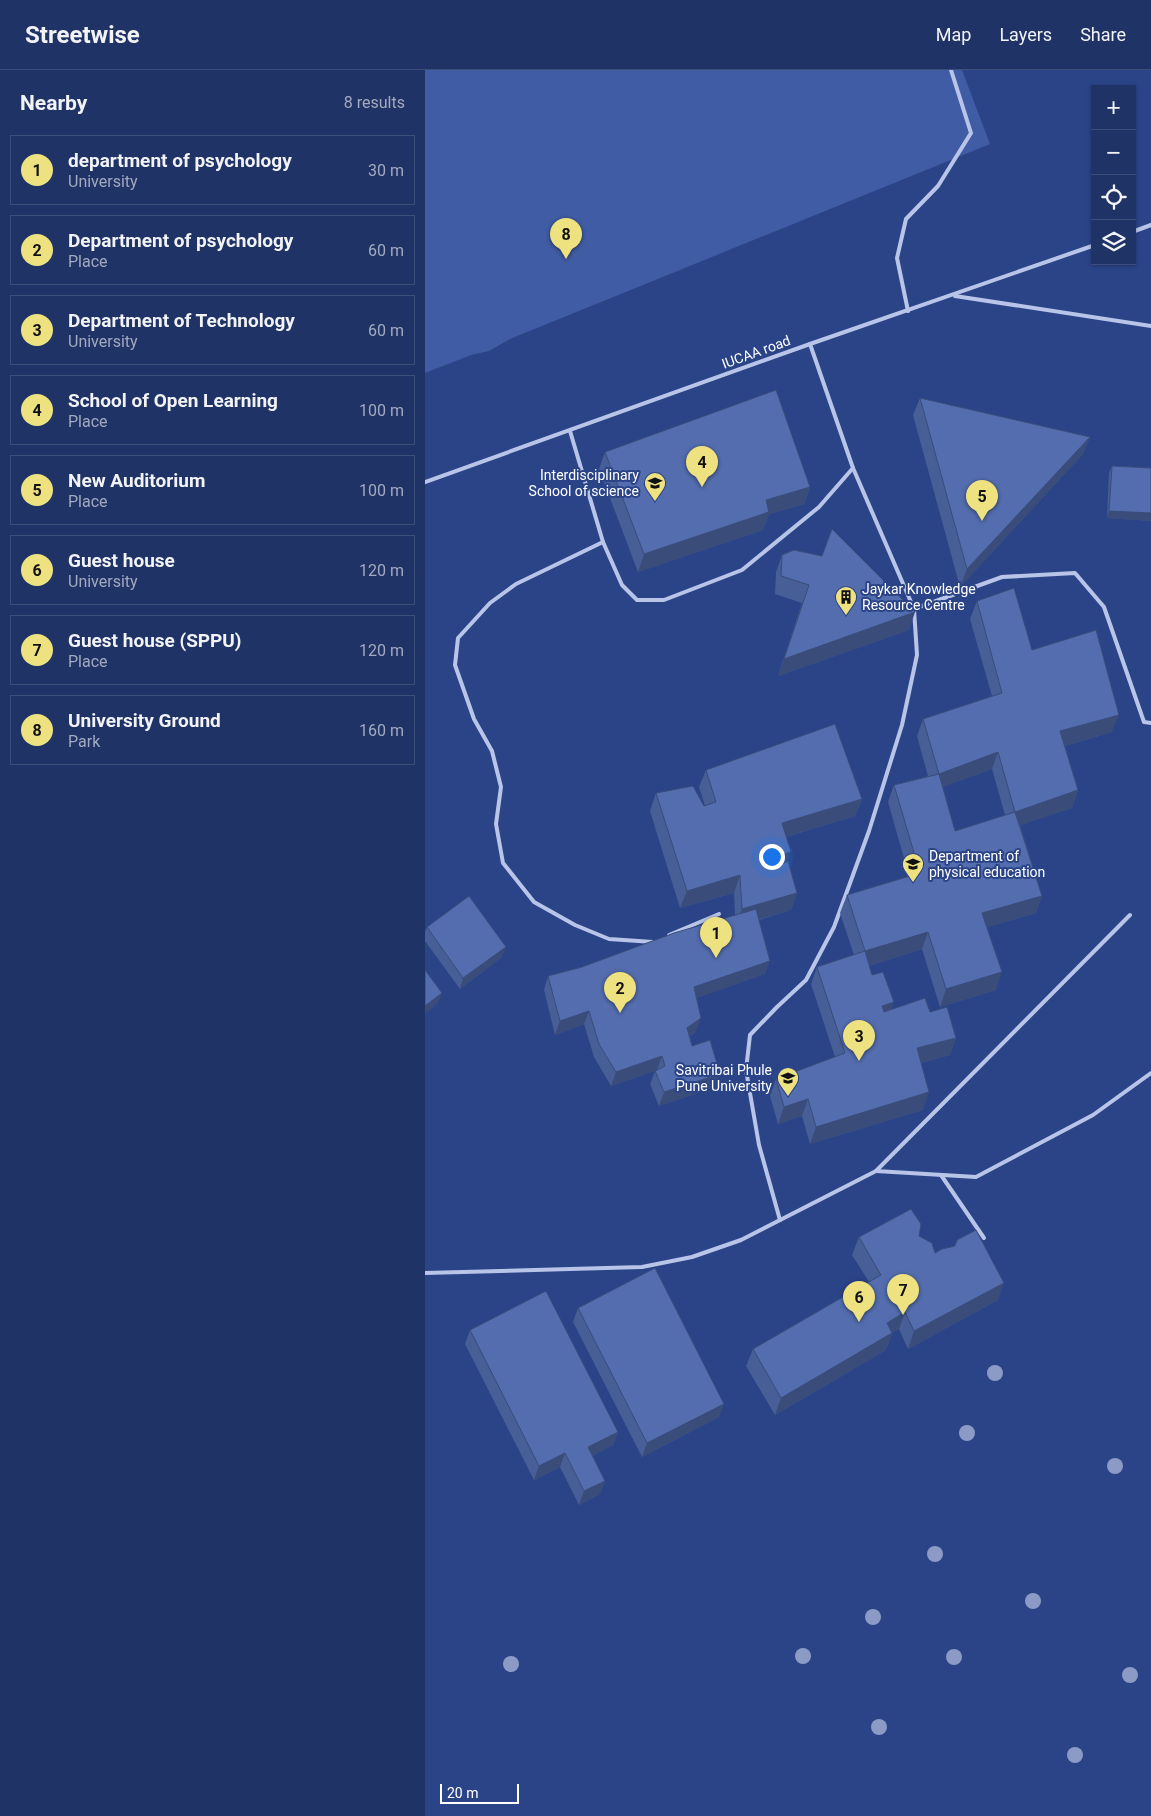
<!DOCTYPE html>
<html lang="en">
<head>
<meta charset="utf-8">
<style>
	:root { --surface:#203366; --page:#2d3f6f; --text:#f1f3f6; --muted:#a2aabf; --line:#3d4e7a; --accent:#eee180 }
	body { margin:0; font-family:Roboto,sans-serif; background:var(--page); color:var(--text) }
	.controls { position:absolute; right:15px; top:15px; display:grid; overflow:hidden; border-radius:0px; box-shadow:0 1px 4px #0004 }
	.controls button { width:45px; height:45px; display:grid; place-items:center; padding:0; border:0; border-bottom:1px solid var(--line); background:var(--surface); color:var(--text); font:25px sans-serif }
	.scale { position:absolute; left:15px; bottom:12px; width:79px; box-sizing:border-box; padding-left:5px; border:2px solid #fff; border-top:0; font-size:14px; line-height:18px; white-space:nowrap; color:#fff; -webkit-text-stroke:4px #2b4488; paint-order:stroke }
	.you { position:absolute; left:346px; top:786px; width:18px; height:18px; margin:-12px; border:4px solid #fff; border-radius:50%; background:#1a73e8; box-shadow:0 0 0 8px #1a73e833 }
	.badge { display:grid; place-items:center; width:32px; height:32px; border-radius:50%; background:var(--accent); color:#111; font-size:16px; font-weight:700 }
	.pin { position:absolute; translate:-50% -41px; filter:drop-shadow(0 1px 2px #0008) }
	.pin::after { content:''; position:absolute; top:26px; width:18px; height:15px; background:inherit; clip-path:polygon(0 0,100% 0,50% 100%) }
	.list { margin:0; padding:0; list-style:none }
	h2 { display:flex; justify-content:space-between; align-items:center; height:65px; margin:0; padding:0 20px; font-size:21px }
	h2 small { font-size:16px; font-weight:400; color:var(--muted) }
	.list li { display:grid; grid-template-columns:32px 1fr auto; gap:15px; align-items:center; box-sizing:border-box; height:70px; margin:0 10px 10px; padding:0 10px; border:1px solid var(--line); border-radius:0px }
	.list b { display:block; font-size:19px; white-space:nowrap }
	.list p { margin:0; font-size:16px; white-space:nowrap; color:var(--muted) }
	.list em { font-size:16px; font-style:normal; color:var(--muted) }
	.icon { flex:none; width:28px; height:28px; fill:none; stroke:currentColor; stroke-width:2; stroke-linecap:round; stroke-linejoin:round }
	.map { position:relative; flex:none; width:726px; height:1746px; overflow:hidden }
	header { display:flex; align-items:center; gap:30px; box-sizing:border-box; height:70px; padding:0 25px; background:var(--surface); border-bottom:1px solid var(--line) }
	header strong { font-size:24px }
	nav { display:flex; gap:28px; margin-inline-start:auto; font-size:18px }
	main { display:flex }
	aside { flex:1; background:var(--surface) }
	.map>svg:first-child { display:block }
	.green { fill:#405ca4 }
	.lines { fill:none; stroke-linecap:round; stroke-linejoin:round }
	.service { stroke:#b8c5e8; stroke-width:4 }
	.tree { fill:#8c9bc5 }
	.wall { fill:#475e96; fill-rule:evenodd }
	.shaded-wall { fill:#3a4c7a }
	.building { fill:#536daf; stroke:#3a4c7a; fill-rule:evenodd }
	.labels { text-anchor:middle; dominant-baseline:central; stroke-width:4; stroke-linejoin:round; paint-order:stroke }
	.street-label { font-size:14px; fill:#fff; stroke:#2b4488 }
	.poi-label { font-size:14px; fill:#fff; stroke:#2b4488; text-anchor:end }
</style>
</head>
<body>
<header>
<strong>Streetwise</strong>
<nav><a>Map</a><a>Layers</a><a>Share</a></nav>
</header>
<main>
<aside>
<h2>Nearby<small>8 results</small></h2>
<ul class="list">
<li><span class="badge">1</span><div><b>department of psychology</b><p>University</p></div><em>30 m</em></li>
<li><span class="badge">2</span><div><b>Department of psychology</b><p>Place</p></div><em>60 m</em></li>
<li><span class="badge">3</span><div><b>Department of Technology</b><p>University</p></div><em>60 m</em></li>
<li><span class="badge">4</span><div><b>School of Open Learning</b><p>Place</p></div><em>100 m</em></li>
<li><span class="badge">5</span><div><b>New Auditorium</b><p>Place</p></div><em>100 m</em></li>
<li><span class="badge">6</span><div><b>Guest house</b><p>University</p></div><em>120 m</em></li>
<li><span class="badge">7</span><div><b>Guest house (SPPU)</b><p>Place</p></div><em>120 m</em></li>
<li><span class="badge">8</span><div><b>University Ground</b><p>Park</p></div><em>160 m</em></li>
</ul>
</aside>
<div class="map">
<svg width="726" height="1746" viewBox="0 0 726 1746">
	<rect width="100%" height="100%" fill="#2b4488"/>
	<polygon class="green" points="0,0 537,0 565,74 85,269 64,281 46,285 0,303"/>
	<g class="lines">
		<g class="service">
			<polyline points="707,162 726,155"/>
			<polyline points="530,226 726,256"/>
			<polyline points="483,241 472,188 481,149 513,116 546,63 526,0"/>
			<polyline points="145,361 178,472 197,515 212,530 239,530 317,500 394,437 428,398"/>
			<polyline points="0,412 385,274 670,175"/>
			<polyline points="178,472 91,514 65,533 33,568 30,595 49,649 67,681 76,717 71,754 78,793 109,832 150,855 184,869 228,872"/>
			<polyline points="489,539 577,507 650,503 679,537 719,652 726,653"/>
			<polyline points="244,865 294,844"/>
			<polyline points="451,1101 551,1107 668,1045 726,1003"/>
			<polyline points="516,1105 559,1168"/>
			<polyline points="355,1150 334,1075 321,1000 325,965 352,937 381,910 409,857 444,761 477,655 492,585 489,539 428,398 385,274"/>
			<polyline points="0,1203 217,1197 267,1187 316,1170 451,1101 705,845"/>
		</g>
	</g>
	<g class="tree">
		<circle cx="570" cy="1303" r="8"/>
		<circle cx="542" cy="1363" r="8"/>
		<circle cx="690" cy="1396" r="8"/>
		<circle cx="510" cy="1484" r="8"/>
		<circle cx="608" cy="1531" r="8"/>
		<circle cx="448" cy="1547" r="8"/>
		<circle cx="378" cy="1586" r="8"/>
		<circle cx="529" cy="1587" r="8"/>
		<circle cx="86" cy="1594" r="8"/>
		<circle cx="705" cy="1605" r="8"/>
		<circle cx="454" cy="1657" r="8"/>
		<circle cx="650" cy="1685" r="8"/>
	</g>
	<g class="wall">
		<polygon points="495,328 665,367 658,384 535,517 488,345"/>
		<polygon points="180,382 385,417 379,434 344,444 338,460 213,502 174,399"/>
		<polygon points="687,396 726,398 726,451 682,448 684,403"/>
		<polygon points="357,485 484,560 353,606 377,533 350,524 351,502"/>
		<path d="M 552,531 L 607,580 L 687,662 L 640,676 L 653,720 L 647,738 L 595,755 L 617,826 L 611,843 L 562,857 L 571,920 L 515,937 L 497,879 L 444,896 L 447,905 L 466,940 L 505,942 L 531,968 L 525,985 L 496,993 L 498,1040 L 385,1074 L 377,1046 L 353,1054 L 345,1026 L 351,1009 L 410,987 L 386,914 L 392,897 L 429,885 L 415,843 L 422,825 L 484,806 L 463,732 L 469,715 L 503,706 L 492,666 L 498,649 L 567,626 L 545,549 ZM 567,699 L 580,745 L 530,761 L 517,717 Z"/>
		<polygon points="281,700 437,729 430,746 361,767 362,792 372,823 366,840 334,850 340,904 271,928 271,962 265,966 267,976 290,1017 234,1036 225,1014 230,1001 232,1000 186,1016 169,987 159,954 130,965 119,920 123,906 157,897 310,846 309,823 255,838 225,741 231,723 279,736 280,736 274,717"/>
		<polygon points="2,857 77,887 35,919 0,871 0,862"/>
		<polygon points="494,1166 510,1183 529,1177 532,1170 573,1230 483,1279 474,1259 467,1263 461,1280 350,1345 321,1296 328,1279 444,1212 427,1185 434,1167"/>
		<polygon points="153,1238 294,1347 217,1387 148,1252"/>
		<polygon points="45,1260 193,1362 188,1375 167,1386 180,1411 175,1424 154,1435 135,1397 109,1410 40,1274"/>
	</g>
	<g class="shaded-wall">
		<polygon points="665,367 658,384 535,517 542,499"/>
		<polygon points="385,417 379,434 344,444 338,460 213,502 219,484 341,430"/>
		<polygon points="684,441 726,443 726,451 682,448"/>
		<polygon points="490,542 484,560 353,606 359,589"/>
		<polygon points="694,645 687,662 629,679 635,661"/>
		<polygon points="573,682 567,699 507,721 514,704"/>
		<polygon points="653,720 647,738 584,759 590,742"/>
		<polygon points="437,729 430,746 350,770 357,753"/>
		<polygon points="366,782 359,799 342,805 349,787"/>
		<polygon points="315,805 309,823 255,838 262,821"/>
		<polygon points="372,823 366,840 311,856 317,839"/>
		<polygon points="617,826 611,843 550,861 557,843"/>
		<polygon points="503,862 497,879 434,899 440,881"/>
		<polygon points="81,877 77,887 35,919 38,908"/>
		<polygon points="345,891 340,904 264,931 269,917"/>
		<polygon points="577,902 571,920 515,937 521,919"/>
		<polygon points="17,923 13,933 0,944 0,936"/>
		<polygon points="469,932 463,950 457,936"/>
		<polygon points="164,941 159,954 130,965 135,951"/>
		<polygon points="276,948 271,962 257,972 262,958"/>
		<polygon points="531,968 525,985 486,996 492,978"/>
		<polygon points="237,986 232,1000 186,1016 191,1002"/>
		<polygon points="295,1004 290,1017 234,1036 239,1022"/>
		<polygon points="504,1022 498,1040 385,1074 391,1057"/>
		<polygon points="383,1029 377,1046 353,1054 359,1037"/>
		<polygon points="579,1213 573,1230 483,1279 489,1261"/>
		<polygon points="480,1242 474,1259 467,1263 461,1280 350,1345 356,1328 462,1253"/>
		<polygon points="299,1334 294,1347 217,1387 222,1373"/>
		<polygon points="193,1362 188,1375 158,1391 163,1377"/>
		<polygon points="140,1383 135,1397 109,1410 114,1396"/>
		<polygon points="180,1411 175,1424 154,1435 159,1421"/>
	</g>
	<g class="building">
		<polygon points="351,320 385,417 341,430 344,442 219,484 180,382"/>
		<polygon points="495,328 665,367 542,499"/>
		<polygon points="687,396 726,398 726,443 684,441"/>
		<polygon points="407,459 490,542 359,589 384,515 356,506 357,485 369,480 397,486"/>
		<path d="M 589,518 L 607,580 L 671,560 L 694,645 L 635,661 L 653,720 L 590,742 L 617,826 L 557,843 L 577,902 L 521,919 L 503,862 L 440,881 L 422,825 L 495,803 L 469,715 L 514,704 L 498,649 L 577,623 L 552,531 ZM 573,682 L 590,742 L 530,761 L 514,704 Z"/>
		<polygon points="410,654 437,729 357,753 366,782 349,787 350,798 363,791 372,823 317,839 315,805 262,821 231,723 268,716 279,736 291,732 281,700"/>
		<polygon points="44,826 81,877 38,908 2,857"/>
		<polygon points="331,839 345,891 269,917 276,948 262,958 267,976 285,970 295,1004 239,1022 230,1001 240,996 237,986 191,1002 174,974 164,941 135,951 123,906 157,897 249,863"/>
		<polygon points="440,881 447,905 458,902 469,932 457,936 459,942 500,928 505,942 522,937 531,968 492,978 504,1022 391,1057 383,1029 359,1037 351,1009 420,983 392,897"/>
		<polygon points="0,900 17,923 0,936"/>
		<polygon points="486,1139 496,1154 494,1166 507,1173 510,1183 517,1179 530,1176 532,1170 551,1160 579,1213 489,1261 480,1242 462,1253 467,1263 356,1328 328,1279 456,1205 434,1167"/>
		<polygon points="230,1198 299,1334 222,1373 153,1238"/>
		<polygon points="121,1221 193,1362 163,1377 180,1411 159,1421 140,1383 114,1396 45,1260"/>
	</g>
	<defs>
		<g id="university-pin" transform="scale(1.125)"><path d="M0 17L-7.5 6A9.5 9.5 0 1 1 7.5 6Z" fill="#eee180" stroke="#2b4488"/><path d="M0-5L7-2L0 1L-7-2ZM-4 1L0 2.5L4 1V4Q0 6-4 4Z" fill="#111"/></g>
		<g id="building-pin" transform="scale(1.125)"><path d="M0 17L-7.5 6A9.5 9.5 0 1 1 7.5 6Z" fill="#eee180" stroke="#2b4488"/><path d="M-4-6H4V6H1V3H-1V6H-4ZM-2.5-4.3h1.7v1.8h-1.7ZM.8-4.3h1.7v1.8H.8ZM-2.5-1h1.7V.8h-1.7ZM.8-1h1.7V.8H.8Z" fill="#111"/></g>
	</defs>
	<g fill-rule="evenodd">
		<use href="#university-pin" x="230" y="413"/>
		<use href="#building-pin" x="421" y="527"/>
		<use href="#university-pin" x="488" y="794"/>
		<use href="#university-pin" x="363" y="1008"/>
	</g>
	<g class="labels">
		<g class="street-label">
			<text transform="translate(331 282) rotate(-20)">IUCAA road</text>
		</g>
		<g class="poi-label">
			<text x="214" y="405">Interdisciplinary<tspan x="214" dy="16">School of science</tspan></text>
			<text x="437" y="519" text-anchor="start">Jaykar Knowledge<tspan x="437" dy="16">Resource Centre</tspan></text>
			<text x="504" y="786" text-anchor="start">Department of<tspan x="504" dy="16">physical education</tspan></text>
			<text x="347" y="1000">Savitribai Phule<tspan x="347" dy="16">Pune University</tspan></text>
		</g>
	</g>
</svg>
<div class="controls">
<button>+</button>
<button>−</button>
<button><svg class="icon" aria-label="locate" viewBox="0 0 24 24"><circle cx="12" cy="12" r="6"/><path d="M12 2v4M12 18v4M2 12h4M18 12h4"/></svg></button>
<button><svg class="icon" aria-label="layers" viewBox="0 0 24 24"><path d="M12 4l9 5-9 5-9-5zM3 14l9 5 9-5"/></svg></button>
</div>
<div class="scale">20 m</div>
<div class="you"></div>
<div class="pin badge" style="left:291px;top:888px">1</div>
<div class="pin badge" style="left:195px;top:943px">2</div>
<div class="pin badge" style="left:434px;top:991px">3</div>
<div class="pin badge" style="left:277px;top:417px">4</div>
<div class="pin badge" style="left:557px;top:451px">5</div>
<div class="pin badge" style="left:434px;top:1252px">6</div>
<div class="pin badge" style="left:478px;top:1245px">7</div>
<div class="pin badge" style="left:141px;top:189px">8</div>
</div>
</main>
</body>
</html>
